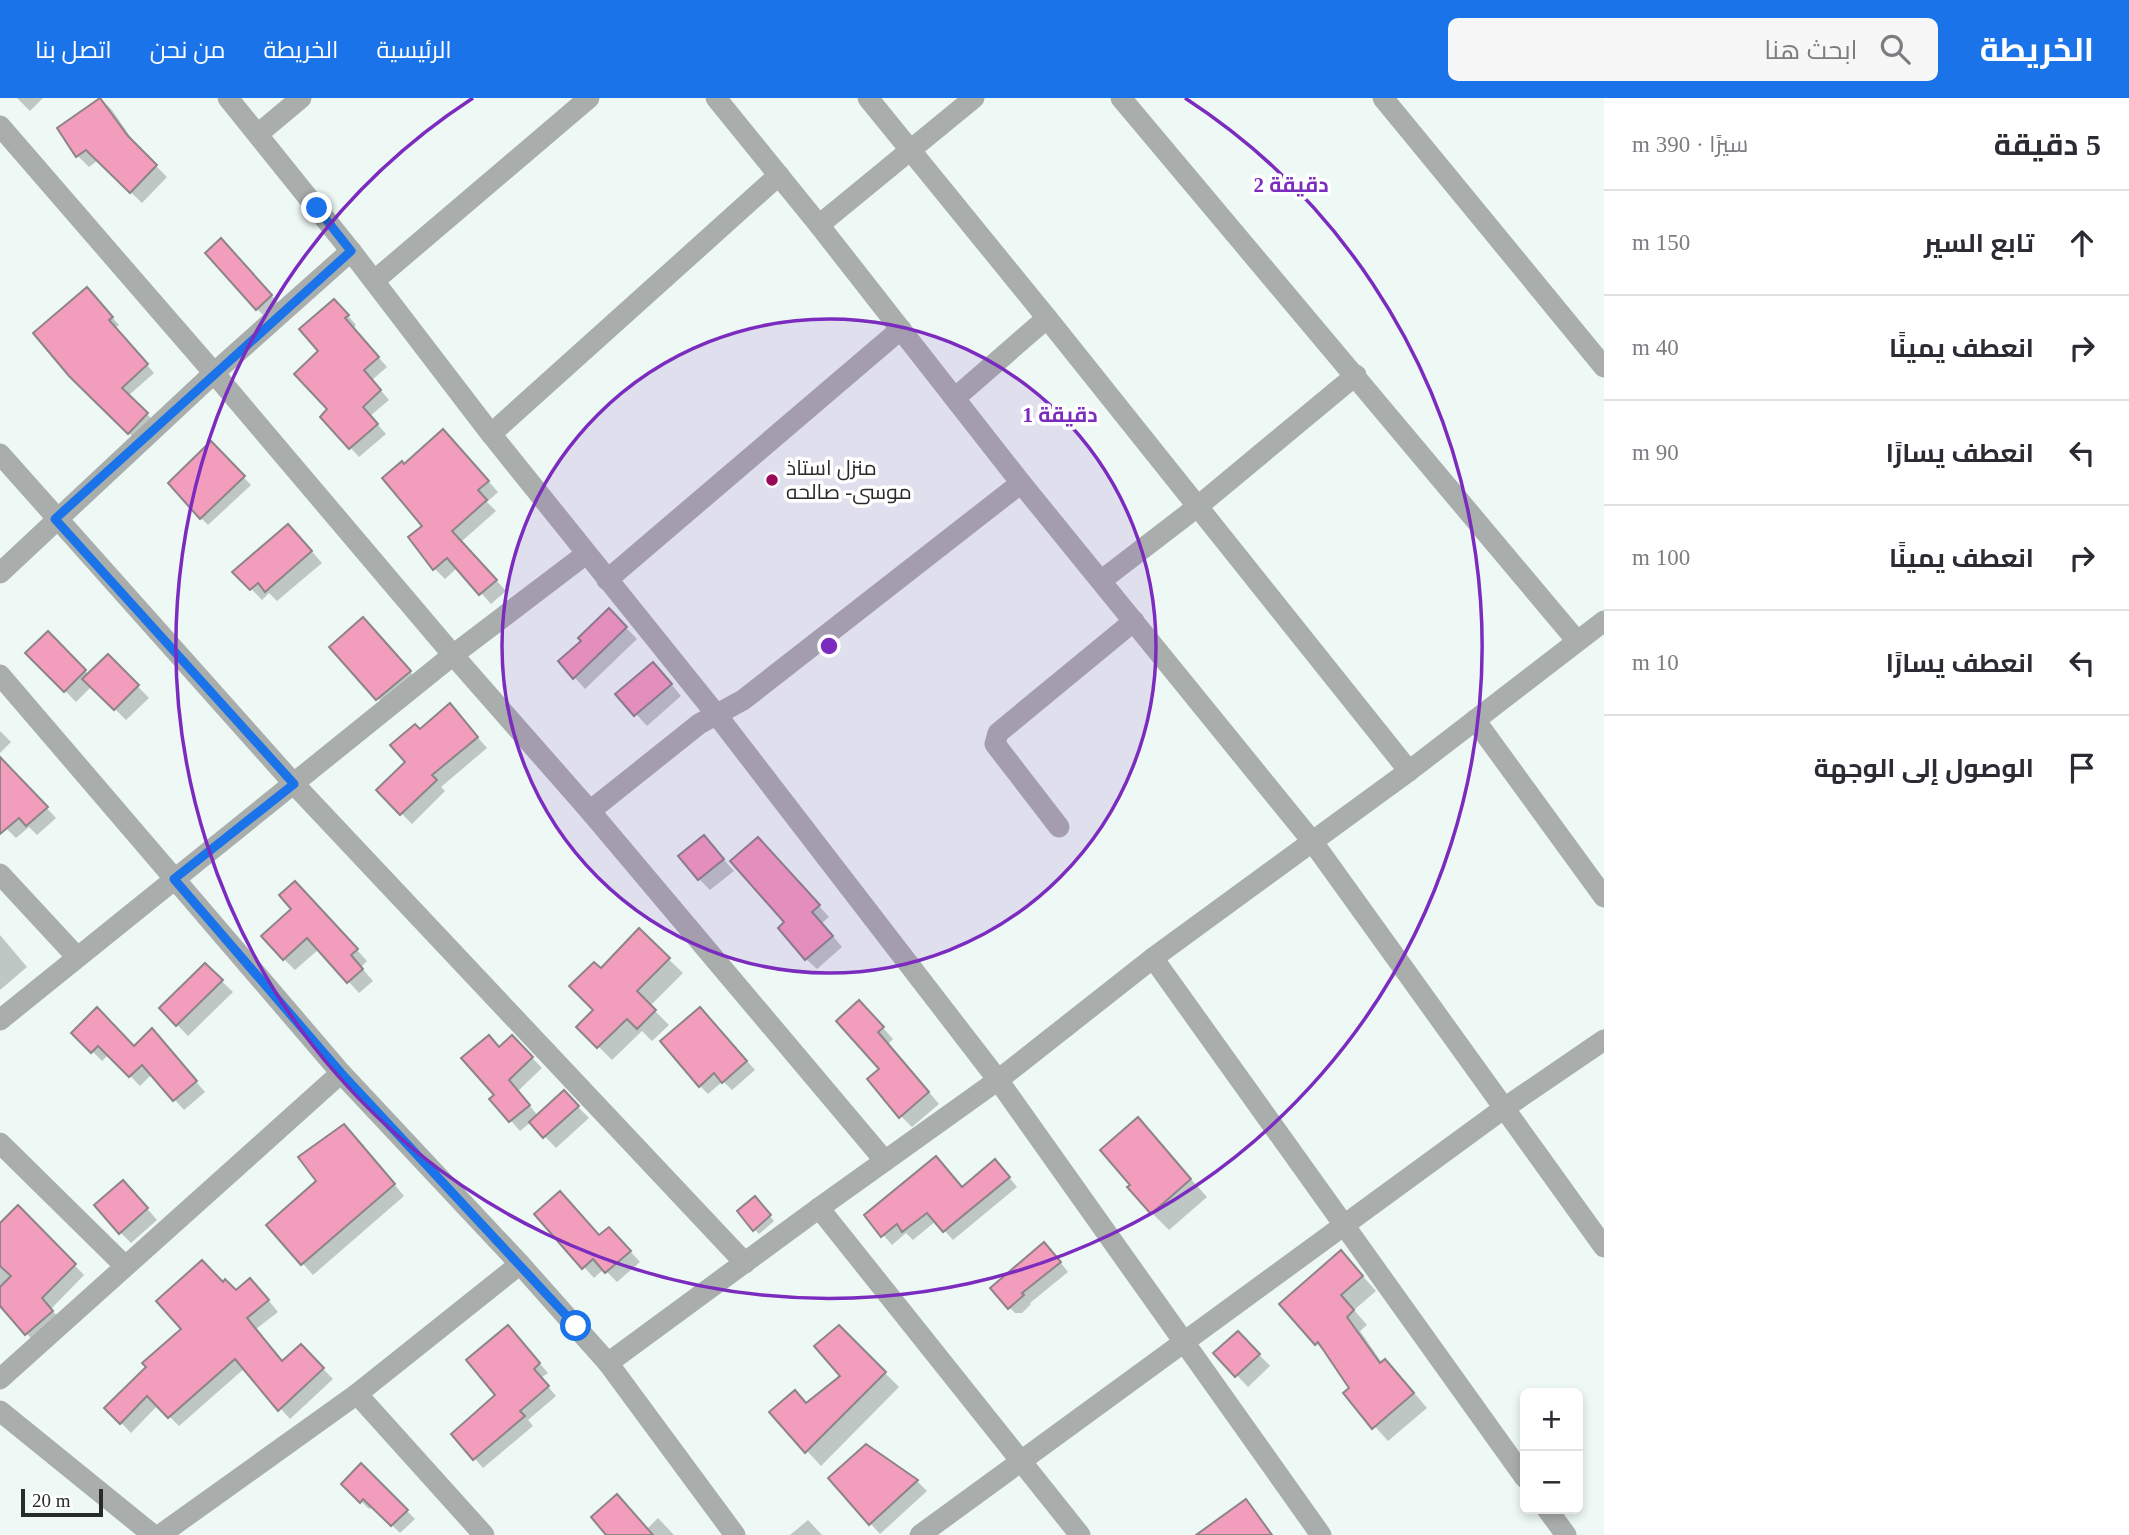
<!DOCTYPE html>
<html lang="ar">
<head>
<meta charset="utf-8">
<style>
	:root { --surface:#fff; --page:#f7f7f7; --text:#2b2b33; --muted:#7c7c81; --line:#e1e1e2; --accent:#1a73e8 }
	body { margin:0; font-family:"Times New Roman",Cairo,serif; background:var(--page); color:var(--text); direction:rtl }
	.controls { position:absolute; right:21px; bottom:21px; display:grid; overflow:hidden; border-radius:10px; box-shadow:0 4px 10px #0003 }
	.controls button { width:63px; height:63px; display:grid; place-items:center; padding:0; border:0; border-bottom:2px solid var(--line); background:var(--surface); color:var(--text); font:35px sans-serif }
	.scale { position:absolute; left:21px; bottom:18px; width:82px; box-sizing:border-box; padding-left:7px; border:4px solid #272b2a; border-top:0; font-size:19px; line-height:24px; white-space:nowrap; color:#272b2a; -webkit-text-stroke:5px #fff; paint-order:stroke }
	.stop { position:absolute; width:21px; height:21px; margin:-16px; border:5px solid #1a73e8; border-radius:50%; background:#fff }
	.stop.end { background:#1a73e8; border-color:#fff; box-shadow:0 2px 7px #0008 }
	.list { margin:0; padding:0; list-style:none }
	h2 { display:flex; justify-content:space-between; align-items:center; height:91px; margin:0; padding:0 28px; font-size:30px }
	h2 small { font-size:23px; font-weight:400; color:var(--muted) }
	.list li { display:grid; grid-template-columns:46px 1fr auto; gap:21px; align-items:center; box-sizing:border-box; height:105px; padding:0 28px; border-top:2px solid var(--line) }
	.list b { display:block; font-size:26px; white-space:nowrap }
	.list em { font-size:23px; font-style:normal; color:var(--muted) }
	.icon { flex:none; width:38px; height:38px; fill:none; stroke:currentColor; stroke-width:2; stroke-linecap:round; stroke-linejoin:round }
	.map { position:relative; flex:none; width:1604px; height:1437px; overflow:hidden; direction:ltr }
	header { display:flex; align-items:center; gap:42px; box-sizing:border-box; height:98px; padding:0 35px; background:var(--accent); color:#fff }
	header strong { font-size:33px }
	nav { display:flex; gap:38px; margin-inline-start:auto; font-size:24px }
	.search { width:490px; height:63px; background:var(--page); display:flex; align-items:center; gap:18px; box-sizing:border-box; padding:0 24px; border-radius:10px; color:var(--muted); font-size:26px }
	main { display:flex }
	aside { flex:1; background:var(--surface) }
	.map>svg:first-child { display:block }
	.shadow { fill:#0003 }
	.building { fill:#f39dbd; stroke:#8e8487; stroke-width:2 }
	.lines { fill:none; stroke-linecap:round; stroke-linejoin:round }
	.minor { stroke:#a9aeac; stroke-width:21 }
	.route { stroke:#1a73e8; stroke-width:9 }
	.ring { fill:none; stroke:#7b2cbf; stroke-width:3.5 }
	.poi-dot { fill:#9a0959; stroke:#fff; stroke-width:2.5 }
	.labels { text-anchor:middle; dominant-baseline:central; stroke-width:7; stroke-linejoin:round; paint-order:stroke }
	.poi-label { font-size:21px; fill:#272b2a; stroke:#fff; text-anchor:start }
	.centre { fill:#7b2cbf; stroke:#fff; stroke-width:3.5 }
	.ring-label { font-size:21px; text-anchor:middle; font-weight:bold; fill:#7b2cbf; stroke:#fff; stroke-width:7; stroke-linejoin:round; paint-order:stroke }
</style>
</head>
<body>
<header>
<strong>الخريطة</strong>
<div class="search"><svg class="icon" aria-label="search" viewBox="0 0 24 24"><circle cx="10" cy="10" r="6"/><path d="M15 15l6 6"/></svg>ابحث هنا</div>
<nav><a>الرئيسية</a><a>الخريطة</a><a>من نحن</a><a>اتصل بنا</a></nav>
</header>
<main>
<aside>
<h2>5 دقيقة<small>سيرًا · 390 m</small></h2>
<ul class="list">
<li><svg class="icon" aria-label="ahead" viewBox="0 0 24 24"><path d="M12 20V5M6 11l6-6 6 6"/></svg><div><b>تابع السير</b></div><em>150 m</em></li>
<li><svg class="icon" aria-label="right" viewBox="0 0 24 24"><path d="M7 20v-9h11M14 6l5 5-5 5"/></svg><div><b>انعطف يمينًا</b></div><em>40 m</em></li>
<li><svg class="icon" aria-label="left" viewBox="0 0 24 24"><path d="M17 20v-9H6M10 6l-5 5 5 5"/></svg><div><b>انعطف يسارًا</b></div><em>90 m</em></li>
<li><svg class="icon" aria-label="right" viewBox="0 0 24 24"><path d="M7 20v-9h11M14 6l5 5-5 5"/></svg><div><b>انعطف يمينًا</b></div><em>100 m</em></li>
<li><svg class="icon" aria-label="left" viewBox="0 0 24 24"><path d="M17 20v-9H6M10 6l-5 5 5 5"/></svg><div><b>انعطف يسارًا</b></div><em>10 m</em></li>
<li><svg class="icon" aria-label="arrive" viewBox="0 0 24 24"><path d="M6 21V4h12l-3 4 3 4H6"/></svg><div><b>الوصول إلى الوجهة</b></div></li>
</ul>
</aside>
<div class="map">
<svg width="1604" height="1437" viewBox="0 0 1604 1437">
	<rect width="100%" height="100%" fill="#eef9f5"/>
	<g class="shadow">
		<polygon points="17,0 43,0 30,13"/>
		<polygon points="101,1 112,12 138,50 167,79 142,105 98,62 89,69 78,58"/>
		<polygon points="232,154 282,209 268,222 257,211"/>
		<polygon points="94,199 119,227 115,230 154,275 128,298 154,323 136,342 70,277"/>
		<polygon points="343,212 356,227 353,230 387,269 372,282 389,302 370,318 386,336 359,359 322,319 330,311"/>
		<polygon points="453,344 498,394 487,404 496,413 461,444 506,493 491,506 458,469 445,481 435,471 424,429 404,368"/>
		<polygon points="211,346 251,387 208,427 201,420"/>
		<polygon points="299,439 322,465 277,503 269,495 262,502 235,474"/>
		<polygon points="609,512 637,541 585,591 560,563 583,543"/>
		<polygon points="374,533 420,585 389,612 332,549"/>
		<polygon points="48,535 89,577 108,558 149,600 126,622 92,588 76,604 28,555"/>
		<polygon points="664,577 681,598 647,628 618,596"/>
		<polygon points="459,618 487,650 441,689 445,693 412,726 378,692 407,664 420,633"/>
		<polygon points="0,633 11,644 0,655"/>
		<polygon points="0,661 56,720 37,737 29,729 16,740 7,731 0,737"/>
		<polygon points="704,739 734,773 710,792 699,781"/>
		<polygon points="769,752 829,819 822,825 842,849 817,871 806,861 787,825"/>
		<polygon points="306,796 367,863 361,869 373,883 359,895 319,851 295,872 284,861"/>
		<polygon points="639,833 683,875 650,908 669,927 652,943 642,933 612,962 579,929 595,912"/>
		<polygon points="0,837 27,869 0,892"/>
		<polygon points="205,867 233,894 188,938 161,910"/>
		<polygon points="870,915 893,941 888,946 939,1006 912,1029 901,1018 881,971"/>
		<polygon points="709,920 755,972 732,992 723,983 708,996 700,988"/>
		<polygon points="74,935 134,950 161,943 205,994 184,1012 152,976 140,988 109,956 102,963"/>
		<polygon points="512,939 542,970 518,993 538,1018 564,995 589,1020 556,1050 531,1024 520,1033 492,1001 496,997 500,951"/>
		<polygon points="1138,1022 1207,1099 1169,1132 1152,1115 1132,1087"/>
		<polygon points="354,1038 404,1098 313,1177 269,1128 319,1084"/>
		<polygon points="1004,1073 1017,1089 953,1142 936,1123 913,1142 906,1135 892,1147 866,1117 963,1091"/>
		<polygon points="134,1095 157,1122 131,1145 120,1134"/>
		<polygon points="760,1106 774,1123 759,1136 754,1131"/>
		<polygon points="18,1109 84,1177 51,1211 62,1224 36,1246 13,1220 11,1221 0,1210 0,1127"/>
		<polygon points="600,1139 620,1142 640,1164 617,1184 604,1171 594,1180 584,1169"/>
		<polygon points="1053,1155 1068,1174 1030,1205 1031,1206 1022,1215 1015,1215 1005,1205"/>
		<polygon points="1354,1168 1376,1193 1354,1212 1367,1227 1360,1233 1382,1265 1385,1263 1399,1277 1427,1310 1388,1343 1346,1296 1351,1291 1330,1259 1316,1245"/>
		<polygon points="223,1186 235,1194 260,1192 278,1214 256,1231 283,1265 301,1248 333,1281 290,1321 245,1270 179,1328 158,1307 131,1335 107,1310 184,1231"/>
		<polygon points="839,1229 899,1289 821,1368 771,1314 807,1307 842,1278"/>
		<polygon points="516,1238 548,1275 541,1280 556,1298 528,1322 533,1328 483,1370 454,1337 498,1297"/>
		<polygon points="1249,1246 1270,1268 1248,1289 1216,1255"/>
		<polygon points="866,1348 917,1383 927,1393 880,1436 870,1425"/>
		<polygon points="361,1367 415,1421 400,1435 373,1408 369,1411 343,1386"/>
		<polygon points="658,1420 674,1437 608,1437 647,1431"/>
		<polygon points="808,1422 822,1437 790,1437"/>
	</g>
	<g class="building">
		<polygon points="100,0 128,38 157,67 130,95 86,52 76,59 57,30"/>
		<polygon points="221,140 272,197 256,212 205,155"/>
		<polygon points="87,189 113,219 109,222 148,266 122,290 148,315 128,336 69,278 33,235"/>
		<polygon points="334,201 349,217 345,220 379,259 364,272 381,292 363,309 378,326 349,351 320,319 327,311 294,276 318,253 299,231"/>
		<polygon points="443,331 489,383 478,392 487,402 452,433 497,482 479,497 447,460 433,472 408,439 422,428 382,380 402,363 404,366"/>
		<polygon points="211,343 245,378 200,421 168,385"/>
		<polygon points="288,426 312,453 265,494 258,485 250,492 232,474"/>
		<polygon points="609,510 627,529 573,581 558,563 581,543 578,540"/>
		<polygon points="363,519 411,573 376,602 329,549"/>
		<polygon points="48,533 86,572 64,594 25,555"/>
		<polygon points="108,556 139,587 114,612 82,581"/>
		<polygon points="653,564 672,586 634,618 615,596"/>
		<polygon points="450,605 478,639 432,677 437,682 400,717 376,692 405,664 390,647 415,626 420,631"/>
		<polygon points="0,659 48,709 26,728 19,720 0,736"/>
		<polygon points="704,737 724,761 698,782 678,758"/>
		<polygon points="758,739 820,807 812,814 833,838 805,862 778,830 784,824 730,763"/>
		<polygon points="295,783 358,851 351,857 363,871 347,885 307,840 283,862 261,838 291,811 279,797"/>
		<polygon points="639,830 670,860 637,893 656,912 637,931 627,921 597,950 576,929 593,912 569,888 594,864 601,870"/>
		<polygon points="205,865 223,882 176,928 159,910"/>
		<polygon points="859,902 884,929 878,934 929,994 899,1020 867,981 879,971 836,923"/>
		<polygon points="97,909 134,948 152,930 197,983 173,1003 142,967 129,979 98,948 91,955 71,935"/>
		<polygon points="700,909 747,963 722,985 714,975 699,989 660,943"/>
		<polygon points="489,937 499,949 512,937 533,959 509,982 530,1007 509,1024 489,1001 494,997 461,960"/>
		<polygon points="564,992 579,1008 543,1040 529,1024"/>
		<polygon points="1138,1019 1191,1081 1151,1116 1127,1089 1130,1087 1100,1052"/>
		<polygon points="344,1026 395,1086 301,1167 266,1127 316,1083 298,1059"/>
		<polygon points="936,1058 962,1089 995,1061 1010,1079 943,1134 927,1115 902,1134 897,1126 881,1139 864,1117"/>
		<polygon points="123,1082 148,1110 119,1136 94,1107"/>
		<polygon points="560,1093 599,1137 609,1129 631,1153 605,1175 593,1161 582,1171 534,1116"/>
		<polygon points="755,1098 771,1117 753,1133 737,1113"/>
		<polygon points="18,1107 76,1166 42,1200 53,1213 25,1237 0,1208 0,1189 11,1178 0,1168 0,1125"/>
		<polygon points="1044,1144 1061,1164 1022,1195 1024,1197 1008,1211 990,1190"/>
		<polygon points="1341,1152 1363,1178 1341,1197 1354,1212 1347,1219 1380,1265 1385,1261 1414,1295 1372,1331 1343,1295 1349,1290 1318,1244 1315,1247 1279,1206"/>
		<polygon points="202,1162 223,1184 225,1181 236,1192 250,1180 269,1202 247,1220 282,1263 301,1246 324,1270 278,1313 235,1261 168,1320 147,1298 120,1326 104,1310 146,1269 142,1265 181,1231 156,1203"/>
		<polygon points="508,1227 540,1265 534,1271 549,1288 520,1313 525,1318 473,1362 451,1336 495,1297 466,1262"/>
		<polygon points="839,1227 886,1274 805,1355 769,1314 795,1292 806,1305 840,1278 814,1248"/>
		<polygon points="1238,1233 1260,1256 1235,1279 1213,1255"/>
		<polygon points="866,1346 918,1382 869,1427 828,1380"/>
		<polygon points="361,1365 408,1412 391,1428 363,1401 360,1405 341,1386"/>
		<polygon points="617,1396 653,1437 606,1437 591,1419"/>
		<polygon points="1246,1401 1272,1437 1196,1437"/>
	</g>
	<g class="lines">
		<g class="minor">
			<polyline points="228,0 351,153 491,336 716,616 998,982 1321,1437"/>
			<polyline points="716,0 819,127 1021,385 1312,743 1604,1149"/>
			<polyline points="868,0 1047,220 1409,673"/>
			<polyline points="1121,0 1577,543"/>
			<polyline points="1383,0 1604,269"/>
			<polyline points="0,28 214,275 453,557 590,713 885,1063"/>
			<polyline points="258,36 301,0"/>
			<polyline points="819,127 974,0"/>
			<polyline points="374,183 589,0"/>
			<polyline points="955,300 1047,220"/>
			<polyline points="491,336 779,77"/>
			<polyline points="0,356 294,686 745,1165"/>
			<polyline points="0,475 214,275 351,153"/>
			<polyline points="607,482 901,231"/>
			<polyline points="1102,482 1197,409 1356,277"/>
			<polyline points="0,577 341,975 520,1166 608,1265 819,1110 998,982 1153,860 1409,673 1604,523"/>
			<polyline points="1475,622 1604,799"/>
			<polyline points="590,713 699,626 743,602 1021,385"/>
			<polyline points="1059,729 995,646 998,635 1134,523"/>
			<polyline points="0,776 77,859"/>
			<polyline points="1153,860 1525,1380"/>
			<polyline points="0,922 453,557 586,456"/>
			<polyline points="0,1045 125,1168"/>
			<polyline points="819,1110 1080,1437"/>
			<polyline points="608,1265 735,1437"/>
			<polyline points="0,1281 341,975"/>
			<polyline points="357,1296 484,1437"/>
			<polyline points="0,1313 153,1437"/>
			<polyline points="1547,1411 1566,1437"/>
			<polyline points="160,1437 357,1296 520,1166"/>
			<polyline points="920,1437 1503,1011 1604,942"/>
		</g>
	</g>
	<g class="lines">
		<polyline class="route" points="317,110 351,153 55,421 294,686 174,781 341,975 576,1228"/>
	</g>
	<circle cx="829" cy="548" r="327" fill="#7b2cbf" fill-opacity=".12"/>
	<g class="ring">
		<circle cx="829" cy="548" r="327"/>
		<path d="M1185 0A653 653 0 1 1 473 0"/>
	</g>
	<circle class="poi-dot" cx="772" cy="382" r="7"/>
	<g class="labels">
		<g class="poi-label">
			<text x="786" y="370">منزل استاذ<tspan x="786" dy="24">موسى- صالحه</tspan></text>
		</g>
	</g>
	<circle cx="829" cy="548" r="10" class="centre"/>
	<g class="ring-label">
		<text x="1291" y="94">2 دقيقة</text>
		<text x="1060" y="324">1 دقيقة</text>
	</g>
</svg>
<div class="controls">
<button>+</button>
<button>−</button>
</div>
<div class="scale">20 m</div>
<div class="stop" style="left:576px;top:1228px"></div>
<div class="stop end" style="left:317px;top:110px"></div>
</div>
</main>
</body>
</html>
